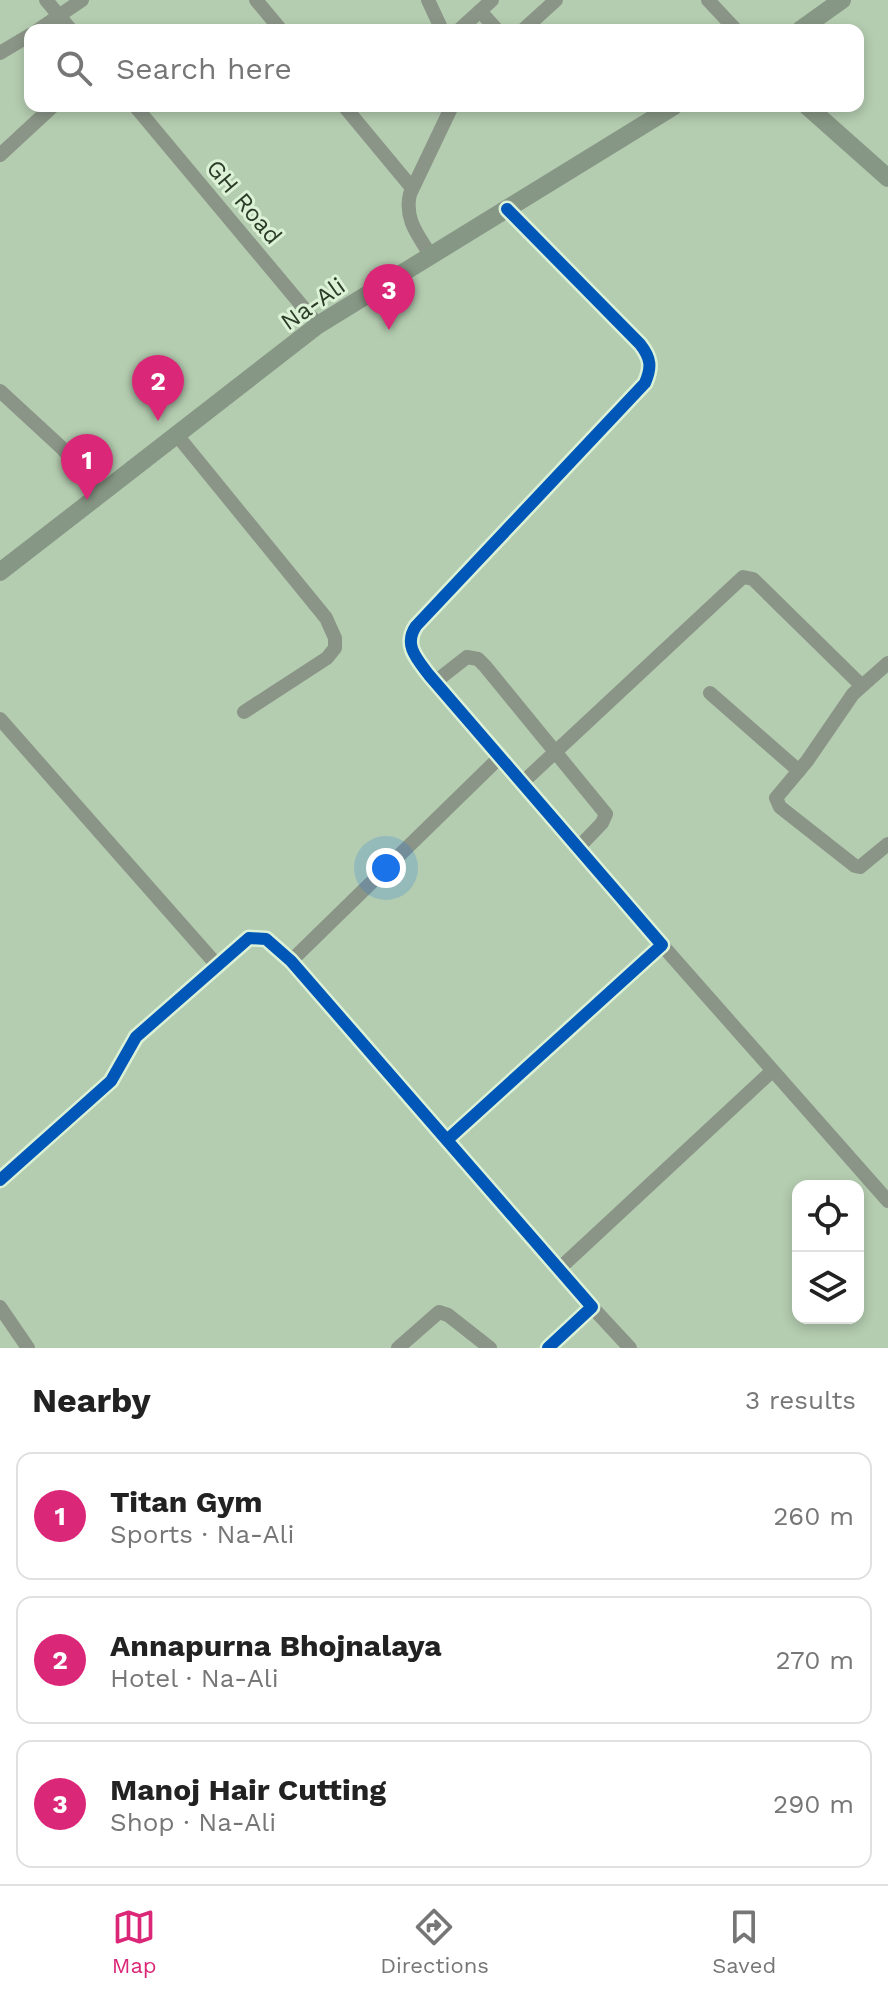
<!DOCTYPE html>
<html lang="en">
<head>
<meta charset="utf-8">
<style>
	:root { --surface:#fff; --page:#f2f2f2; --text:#222; --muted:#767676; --line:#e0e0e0; --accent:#db2777 }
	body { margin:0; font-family:"Work Sans",sans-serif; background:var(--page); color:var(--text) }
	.controls { position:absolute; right:24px; bottom:24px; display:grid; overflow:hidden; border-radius:16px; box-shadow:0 4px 12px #0003 }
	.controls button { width:72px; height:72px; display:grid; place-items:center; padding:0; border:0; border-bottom:2px solid var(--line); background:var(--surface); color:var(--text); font:40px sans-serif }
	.you { position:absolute; left:386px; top:868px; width:28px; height:28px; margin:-20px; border:6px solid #fff; border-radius:50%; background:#1a73e8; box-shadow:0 0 0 12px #1a73e833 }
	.badge { display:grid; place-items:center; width:52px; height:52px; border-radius:50%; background:var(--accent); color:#fff; font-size:26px; font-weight:700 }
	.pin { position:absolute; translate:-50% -66px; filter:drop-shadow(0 2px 4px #0008) }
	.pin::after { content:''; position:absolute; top:42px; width:28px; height:24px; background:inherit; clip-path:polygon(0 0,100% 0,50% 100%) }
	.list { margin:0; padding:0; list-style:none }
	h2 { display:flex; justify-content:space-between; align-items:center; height:104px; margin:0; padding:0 32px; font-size:34px }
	h2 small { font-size:26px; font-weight:400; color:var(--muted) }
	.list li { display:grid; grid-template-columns:52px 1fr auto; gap:24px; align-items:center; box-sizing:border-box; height:128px; margin:0 16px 16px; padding:0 16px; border:2px solid var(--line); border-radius:16px }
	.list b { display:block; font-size:30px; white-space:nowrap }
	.list p { margin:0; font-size:26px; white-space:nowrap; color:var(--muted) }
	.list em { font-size:26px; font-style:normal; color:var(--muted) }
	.icon { flex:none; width:44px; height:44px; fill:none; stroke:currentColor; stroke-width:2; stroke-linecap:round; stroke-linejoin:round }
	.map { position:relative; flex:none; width:888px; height:1348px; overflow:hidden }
	.search { position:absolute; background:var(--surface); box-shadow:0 4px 12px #0003; left:24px; right:24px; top:24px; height:88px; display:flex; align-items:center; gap:20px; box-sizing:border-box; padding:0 28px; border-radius:16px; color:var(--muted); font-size:30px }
	.sheet { height:536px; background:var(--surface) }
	nav { display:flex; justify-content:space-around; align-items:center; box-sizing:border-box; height:112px; border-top:2px solid var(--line); background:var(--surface); font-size:22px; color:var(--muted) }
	nav a { display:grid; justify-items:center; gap:4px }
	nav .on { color:var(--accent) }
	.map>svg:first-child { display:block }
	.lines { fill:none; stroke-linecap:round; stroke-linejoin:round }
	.minor { stroke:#8a9587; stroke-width:14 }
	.major { stroke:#879785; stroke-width:18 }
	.cycleway-casing { stroke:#dcf2d7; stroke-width:17 }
	.cycleway { stroke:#0057b8; stroke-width:12 }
	.labels { text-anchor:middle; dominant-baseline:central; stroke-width:6; stroke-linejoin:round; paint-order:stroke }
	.street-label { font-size:24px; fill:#2a3c27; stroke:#dcf2d7 }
</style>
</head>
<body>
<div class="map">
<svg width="888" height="1348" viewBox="0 0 888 1348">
	<rect width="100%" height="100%" fill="#b4ccb0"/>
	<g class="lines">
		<g class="minor">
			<polyline points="46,0 71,30"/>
			<polyline points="256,0 281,30"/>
			<polyline points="428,0 442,30"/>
			<polyline points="708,0 736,30"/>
			<polyline points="480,11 497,30"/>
			<polyline points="38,30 82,0"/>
			<polyline points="459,30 492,0"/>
			<polyline points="523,30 556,0"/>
			<polyline points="0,53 30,35"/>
			<polyline points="135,106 318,325"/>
			<polyline points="344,106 412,188"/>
			<polyline points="0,155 53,106"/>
			<path d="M 431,256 C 418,235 404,219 410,194 L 452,106"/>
			<polyline points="0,391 63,449 100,494"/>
			<polyline points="176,434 326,618 335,638 335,648 327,658 244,712"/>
			<polyline points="888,663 853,694 807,761 776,798 780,807 855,866 860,867 888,844"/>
			<polyline points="435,682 467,657 478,659 485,666 606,814 602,823 578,848"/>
			<polyline points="710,693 799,771"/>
			<polyline points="0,719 216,964"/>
			<polyline points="522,783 743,577 753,579 861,685"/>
			<polyline points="662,945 888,1201"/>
			<polyline points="291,961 500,757"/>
			<path d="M 447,1140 L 662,945 L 429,675 C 417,659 403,645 416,626 L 645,383 C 652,367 651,358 640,344 L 507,209"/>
			<polyline points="0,1180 111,1081 136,1037 249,938 266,939 291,961 592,1307 548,1348"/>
			<polyline points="558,1270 772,1071"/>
			<polyline points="0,1307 28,1348"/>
			<polyline points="592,1307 630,1348"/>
			<polyline points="398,1348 439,1312 448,1315 490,1348"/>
		</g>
		<g class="major">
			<polyline points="800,30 842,0"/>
			<polyline points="807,106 888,178"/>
			<polyline points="0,572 318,325 674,106"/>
		</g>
		<g class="cycleway-casing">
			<g id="cycleway">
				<path d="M 447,1140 L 662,945 L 429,675 C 417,659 403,645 416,626 L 645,383 C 652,367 651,358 640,344 L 507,209"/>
				<polyline points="0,1180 111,1081 136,1037 249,938 266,939 291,961 592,1307 548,1348"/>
			</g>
		</g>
		<use href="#cycleway" class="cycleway"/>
	</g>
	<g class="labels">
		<g class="street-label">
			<text transform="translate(244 202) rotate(50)">GH Road</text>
			<text transform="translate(313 304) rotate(-35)">Na-Ali</text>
		</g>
	</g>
</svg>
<div class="controls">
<button><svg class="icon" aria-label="locate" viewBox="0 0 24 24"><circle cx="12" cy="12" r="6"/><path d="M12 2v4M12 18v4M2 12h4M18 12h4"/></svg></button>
<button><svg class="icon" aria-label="layers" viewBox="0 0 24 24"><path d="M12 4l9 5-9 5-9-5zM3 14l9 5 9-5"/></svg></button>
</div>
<div class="you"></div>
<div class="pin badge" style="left:87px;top:500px">1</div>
<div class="pin badge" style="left:158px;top:421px">2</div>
<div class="pin badge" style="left:389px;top:330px">3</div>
<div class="search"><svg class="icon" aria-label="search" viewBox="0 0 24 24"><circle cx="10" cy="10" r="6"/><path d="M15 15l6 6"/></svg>Search here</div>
</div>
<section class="sheet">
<h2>Nearby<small>3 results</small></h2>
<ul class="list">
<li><span class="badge">1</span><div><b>Titan Gym</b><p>Sports · Na-Ali</p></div><em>260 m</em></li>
<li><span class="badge">2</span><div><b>Annapurna Bhojnalaya</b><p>Hotel · Na-Ali</p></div><em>270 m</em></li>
<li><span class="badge">3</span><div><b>Manoj Hair Cutting</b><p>Shop · Na-Ali</p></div><em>290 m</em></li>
</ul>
</section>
<nav>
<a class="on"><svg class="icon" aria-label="map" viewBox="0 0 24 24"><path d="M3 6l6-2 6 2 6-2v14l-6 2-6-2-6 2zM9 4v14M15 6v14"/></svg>Map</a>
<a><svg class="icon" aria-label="directions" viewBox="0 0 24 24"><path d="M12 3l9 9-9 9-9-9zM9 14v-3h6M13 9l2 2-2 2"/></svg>Directions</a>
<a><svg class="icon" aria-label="saved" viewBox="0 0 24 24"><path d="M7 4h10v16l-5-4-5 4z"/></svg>Saved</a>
</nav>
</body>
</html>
